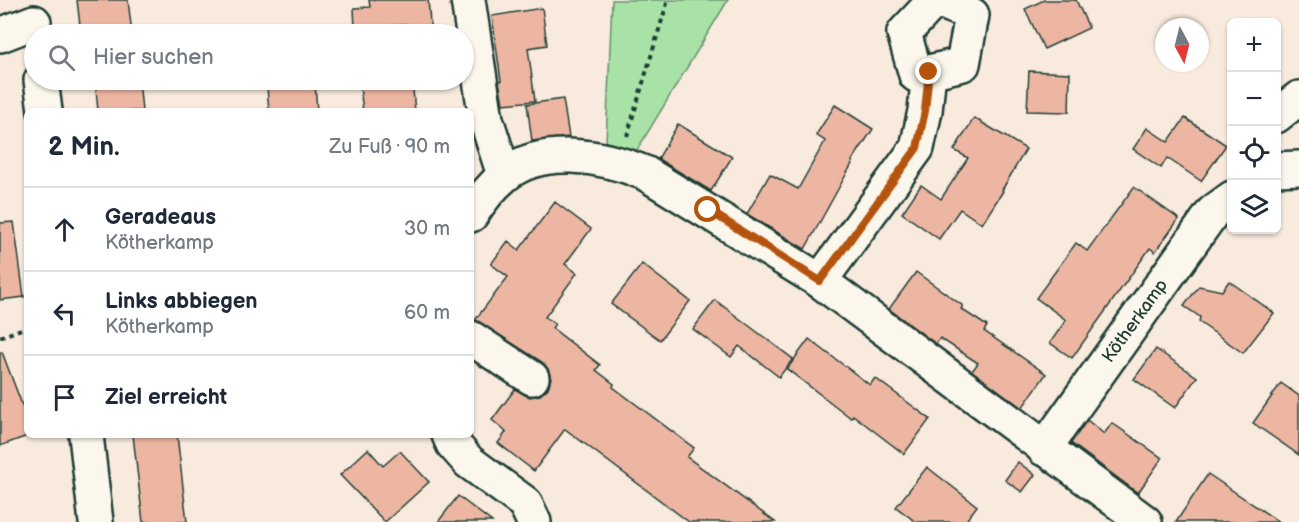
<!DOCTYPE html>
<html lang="de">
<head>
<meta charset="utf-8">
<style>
	:root { --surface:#fff; --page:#f2f2f3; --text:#1f2937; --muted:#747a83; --line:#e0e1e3 }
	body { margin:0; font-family:"Balsamiq Sans",sans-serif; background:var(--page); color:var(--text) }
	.controls { position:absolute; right:18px; top:18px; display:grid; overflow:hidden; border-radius:9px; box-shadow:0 2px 4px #0004 }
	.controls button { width:54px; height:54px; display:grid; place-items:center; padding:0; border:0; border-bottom:2px solid var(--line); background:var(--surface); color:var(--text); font:30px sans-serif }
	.compass { position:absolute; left:1155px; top:18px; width:54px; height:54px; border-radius:50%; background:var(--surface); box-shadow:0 2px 4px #0004; rotate:173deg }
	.stop { position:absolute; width:18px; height:18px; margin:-14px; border:4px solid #b45309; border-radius:50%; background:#fff }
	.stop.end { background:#b45309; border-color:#fff; box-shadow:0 2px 6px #0008 }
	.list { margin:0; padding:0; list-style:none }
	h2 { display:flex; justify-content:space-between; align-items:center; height:78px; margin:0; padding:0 24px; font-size:26px }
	h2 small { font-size:20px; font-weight:400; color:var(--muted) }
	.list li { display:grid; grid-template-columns:39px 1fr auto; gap:18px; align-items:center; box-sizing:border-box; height:84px; padding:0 24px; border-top:2px solid var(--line) }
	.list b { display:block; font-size:22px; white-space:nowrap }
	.list p { margin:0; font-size:20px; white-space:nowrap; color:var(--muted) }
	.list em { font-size:20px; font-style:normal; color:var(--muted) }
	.icon { flex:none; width:33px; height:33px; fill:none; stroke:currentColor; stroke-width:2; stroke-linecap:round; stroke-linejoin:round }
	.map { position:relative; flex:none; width:1299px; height:522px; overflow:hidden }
	.search { position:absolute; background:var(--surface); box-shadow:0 2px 4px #0004; left:24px; top:24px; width:450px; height:66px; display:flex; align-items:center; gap:15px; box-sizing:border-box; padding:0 21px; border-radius:33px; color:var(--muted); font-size:22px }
	.panel { position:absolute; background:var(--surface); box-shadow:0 2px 4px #0004; left:24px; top:108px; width:450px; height:330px; border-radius:9px }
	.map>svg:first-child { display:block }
	.green { fill:#a9e2a6; stroke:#64906d; stroke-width:1.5 }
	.building { fill:#edb6a3; stroke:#1f3d34; stroke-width:1.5 }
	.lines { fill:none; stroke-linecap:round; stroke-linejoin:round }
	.minor-casing { stroke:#1f3d34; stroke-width:38 }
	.path { stroke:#1f3d34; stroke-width:4; stroke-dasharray:4.5 4.5; stroke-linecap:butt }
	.minor { stroke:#fbf7ec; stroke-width:33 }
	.route { stroke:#b45309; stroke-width:8 }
	.labels { text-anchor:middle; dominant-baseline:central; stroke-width:4.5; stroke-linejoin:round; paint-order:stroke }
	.street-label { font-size:18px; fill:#1f3d34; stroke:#fbf7ec }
</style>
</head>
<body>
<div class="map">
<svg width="1299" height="522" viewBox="0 0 1299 522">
	<rect width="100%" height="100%" fill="#f8eadd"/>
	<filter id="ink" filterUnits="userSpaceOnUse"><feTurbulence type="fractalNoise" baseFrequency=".0167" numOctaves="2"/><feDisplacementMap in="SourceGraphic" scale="12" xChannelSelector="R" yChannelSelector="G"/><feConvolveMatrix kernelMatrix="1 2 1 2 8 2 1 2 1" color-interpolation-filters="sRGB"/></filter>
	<g filter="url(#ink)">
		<polygon class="green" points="612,0 728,0 637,150 606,143"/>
		<g class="building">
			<polygon points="77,0 128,0 132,34 81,34"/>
			<polygon points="369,0 428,0 431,34 408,34 407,24 355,29 354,8 370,7"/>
			<polygon points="1044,0 1076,0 1089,28 1044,49 1025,9"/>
			<polygon points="542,8 547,45 528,48 535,101 503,104 499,81 501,81 492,16"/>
			<polygon points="1029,71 1070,73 1069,112 1027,111"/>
			<polygon points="95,80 139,80 142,111 98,111"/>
			<polygon points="359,80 412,80 415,111 363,111"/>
			<polygon points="315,83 317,111 269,111 267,87"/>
			<polygon points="563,99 569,137 532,141 527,104"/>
			<polygon points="835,105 873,129 852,161 853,162 805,249 747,214 770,174 798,189 825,141 816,135"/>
			<polygon points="974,118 1026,149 1002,190 1003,191 982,224 960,209 939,239 902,213 921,185 941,199 968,158 954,150"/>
			<polygon points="1185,118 1226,145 1201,181 1167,158 1161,168 1133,149 1147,128 1168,142"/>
			<polygon points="678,124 732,157 711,191 658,159"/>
			<polygon points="1134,187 1179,219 1155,252 1150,248 1072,358 1050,343 1066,320 1036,298 1076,243 1087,251"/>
			<polygon points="555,202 591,229 565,264 577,273 545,317 555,324 552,328 600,365 596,370 614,384 613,387 694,448 687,457 775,522 689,522 565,429 534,471 498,443 506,432 492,420 515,389 530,397 540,395 548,388 551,378 548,369 542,362 475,320 508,277 491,264 508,241 519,250"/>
			<polygon points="14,222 24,297 0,300 0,223"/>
			<polygon points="642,264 690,301 660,340 611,304"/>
			<polygon points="916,272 963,306 961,309 987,326 984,331 1046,374 1022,408 972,371 978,363 940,338 936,344 889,309"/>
			<polygon points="1229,281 1274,313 1243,353 1199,322 1200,317 1184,306 1199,286 1222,291"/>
			<polygon points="715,300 793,359 779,377 739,346 731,357 693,329"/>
			<polygon points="809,339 870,385 875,378 930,419 904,454 853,415 851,418 787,369"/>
			<polygon points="1156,349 1197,377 1175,408 1134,379"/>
			<polygon points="0,352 2,352 27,418 27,435 30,435 0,446"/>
			<polygon points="1281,383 1299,396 1299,455 1253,423"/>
			<polygon points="1087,420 1104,434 1112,423 1162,458 1138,493 1071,443"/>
			<polygon points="133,435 177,435 187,522 143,522"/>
			<polygon points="368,449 383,466 400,451 429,482 385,522 340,475"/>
			<polygon points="1018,462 1035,475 1022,492 1005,480"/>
			<polygon points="927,467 977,506 965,522 916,522 896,507"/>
			<polygon points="1208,474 1279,522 1176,522"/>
			<polygon points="458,496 492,522 438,522"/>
		</g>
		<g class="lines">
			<g class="minor-casing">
				<g id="minor">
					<polyline points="468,0 486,119 504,175"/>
					<polyline points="935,0 904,33 916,75 963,64 972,15 938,0"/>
					<polyline points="0,35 34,22"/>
					<polyline points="41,80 45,111"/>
					<polyline points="1276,116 1299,98"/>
					<polyline points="1276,169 1299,168"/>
					<path d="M 471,215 C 480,201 491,187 504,176 C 541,144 603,156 645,173 L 820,281 L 1145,522"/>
					<polyline points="820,281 917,148 925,111 929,72"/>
					<polyline points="471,338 532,378"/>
					<polyline points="86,435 96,522"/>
					<polyline points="449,435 453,444 469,462 525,503 534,522"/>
					<polyline points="1044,449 1213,212 1232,198"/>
				</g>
			</g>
			<g class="path">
				<polyline points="627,136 668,0"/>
				<polyline points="0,337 27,327"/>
			</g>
			<use href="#minor" class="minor"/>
		</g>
	</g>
	<g class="lines" filter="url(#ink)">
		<polyline class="route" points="708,210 820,281 917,148 925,111 929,72"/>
	</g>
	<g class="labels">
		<g class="street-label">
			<text transform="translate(1135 321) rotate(-54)">Kötherkamp</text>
		</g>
	</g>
</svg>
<div class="controls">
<button>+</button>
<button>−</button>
<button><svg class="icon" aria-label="locate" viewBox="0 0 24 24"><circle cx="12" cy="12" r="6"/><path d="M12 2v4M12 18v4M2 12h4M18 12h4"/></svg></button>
<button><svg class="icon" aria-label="layers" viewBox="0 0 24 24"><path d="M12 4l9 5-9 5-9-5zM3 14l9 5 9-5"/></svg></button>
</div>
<svg class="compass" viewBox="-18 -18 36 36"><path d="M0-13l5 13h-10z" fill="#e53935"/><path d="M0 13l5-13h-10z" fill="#747a83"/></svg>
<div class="stop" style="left:708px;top:210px"></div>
<div class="stop end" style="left:929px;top:72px"></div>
<div class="search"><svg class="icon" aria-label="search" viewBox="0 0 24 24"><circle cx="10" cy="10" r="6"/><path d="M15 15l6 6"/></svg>Hier suchen</div>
<section class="panel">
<h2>2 Min.<small>Zu Fuß · 90 m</small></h2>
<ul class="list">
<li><svg class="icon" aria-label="ahead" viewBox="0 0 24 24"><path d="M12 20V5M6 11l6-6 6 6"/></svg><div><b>Geradeaus</b><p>Kötherkamp</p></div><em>30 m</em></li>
<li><svg class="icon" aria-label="left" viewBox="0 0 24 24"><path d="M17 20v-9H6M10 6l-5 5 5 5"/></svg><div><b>Links abbiegen</b><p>Kötherkamp</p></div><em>60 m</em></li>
<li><svg class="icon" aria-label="arrive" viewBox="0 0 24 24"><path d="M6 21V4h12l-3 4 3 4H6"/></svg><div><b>Ziel erreicht</b></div></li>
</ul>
</section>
</div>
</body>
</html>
